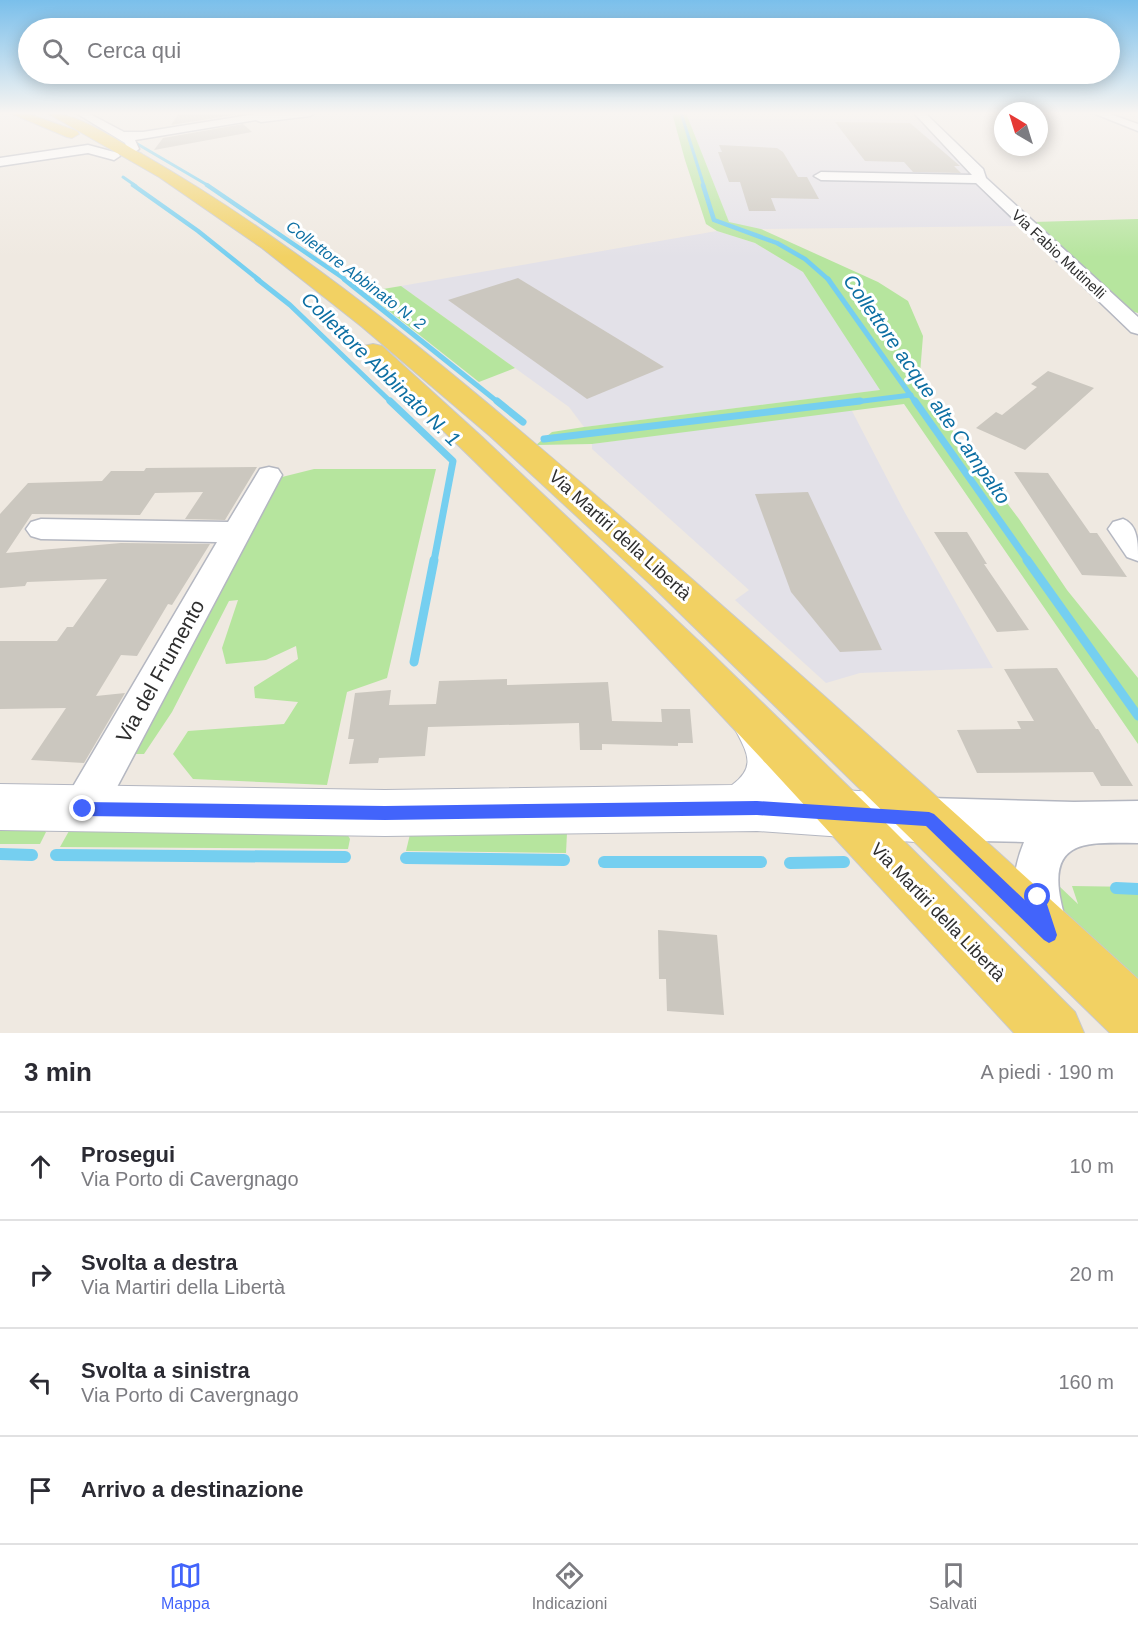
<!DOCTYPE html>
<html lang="it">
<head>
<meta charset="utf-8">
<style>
	:root { --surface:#fff; --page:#f7f7f7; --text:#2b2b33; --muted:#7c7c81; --line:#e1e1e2; --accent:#4264fb }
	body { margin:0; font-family:Helvetica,sans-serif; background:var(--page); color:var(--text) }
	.compass { position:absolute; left:994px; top:102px; width:54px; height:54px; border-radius:50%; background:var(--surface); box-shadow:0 3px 15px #0003; rotate:322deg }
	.stop { position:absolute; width:18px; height:18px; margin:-14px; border:4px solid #4264fb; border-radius:50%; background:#fff }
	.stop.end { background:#4264fb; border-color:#fff; box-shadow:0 2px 6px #0008 }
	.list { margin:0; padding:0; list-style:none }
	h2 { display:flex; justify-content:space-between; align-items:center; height:78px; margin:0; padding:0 24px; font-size:26px }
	h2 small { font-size:20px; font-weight:400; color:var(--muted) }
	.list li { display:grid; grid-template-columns:39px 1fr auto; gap:18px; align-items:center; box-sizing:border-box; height:108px; padding:0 24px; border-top:2px solid var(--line) }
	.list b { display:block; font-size:22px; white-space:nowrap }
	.list p { margin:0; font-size:20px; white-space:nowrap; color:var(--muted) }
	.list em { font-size:20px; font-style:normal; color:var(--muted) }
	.icon { flex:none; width:33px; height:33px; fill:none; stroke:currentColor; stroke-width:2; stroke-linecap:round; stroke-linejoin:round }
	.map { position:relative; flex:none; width:1138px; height:1033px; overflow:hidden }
	.search { position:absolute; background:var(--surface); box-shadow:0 3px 15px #0003; left:18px; right:18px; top:18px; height:66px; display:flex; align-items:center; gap:15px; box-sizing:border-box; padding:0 21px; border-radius:33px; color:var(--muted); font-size:22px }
	.sheet { height:510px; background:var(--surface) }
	nav { display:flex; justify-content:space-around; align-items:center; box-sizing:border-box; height:84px; border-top:2px solid var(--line); background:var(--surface); font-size:16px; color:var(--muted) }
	nav a { display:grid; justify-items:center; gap:3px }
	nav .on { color:var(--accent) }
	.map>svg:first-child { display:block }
	.industrial { fill:#e3e1e8 }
	.green { fill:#b6e59e }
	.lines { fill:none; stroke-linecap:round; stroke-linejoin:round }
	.stream-far5 { stroke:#75cff0; stroke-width:3 }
	.stream-far4 { stroke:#75cff0; stroke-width:4.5 }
	.stream-far3 { stroke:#75cff0; stroke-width:5 }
	.stream-far2 { stroke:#75cff0; stroke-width:7 }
	.stream-far1 { stroke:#75cff0; stroke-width:9 }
	.stream { stroke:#75cff0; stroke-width:12 }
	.building { fill:#cbc7bf }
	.minor-casing { stroke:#b4b7c1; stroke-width:3 }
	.tertiary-casing { stroke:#b4b7c1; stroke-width:2 }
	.primary-casing { stroke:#c9c9c9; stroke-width:2 }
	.minor { fill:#fff; fill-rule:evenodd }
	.tertiary { fill:#fff; fill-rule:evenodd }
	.primary { fill:#f2d163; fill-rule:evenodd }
	.route { fill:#4264fb }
	.labels { text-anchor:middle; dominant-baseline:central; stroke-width:6; stroke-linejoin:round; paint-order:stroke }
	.far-street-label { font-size:15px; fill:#2e2e2e; stroke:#fff }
	.far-water-label { font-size:16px; font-style:italic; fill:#0d6fa3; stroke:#fff }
	.street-label { font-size:18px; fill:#2e2e2e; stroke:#fff }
	.water-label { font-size:20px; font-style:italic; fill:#0d6fa3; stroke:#fff }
	.near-street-label { font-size:21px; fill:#2e2e2e; stroke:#fff }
</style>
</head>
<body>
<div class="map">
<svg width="1138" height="1033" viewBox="0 0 1138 1033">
	<rect width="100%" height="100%" fill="#efe9e1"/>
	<g class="industrial">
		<polygon points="688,118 931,120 1033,222 1014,222 1017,226 761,229 729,223"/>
		<polygon points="717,231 755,243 803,272 881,390 584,427 569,407 401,286"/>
		<polygon points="851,409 904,511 993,668 860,673 826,683 735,600 749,590 592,449 592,444"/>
	</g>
	<g class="green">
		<polygon points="672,113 686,113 729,222 761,229 878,282 908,301 923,336 919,386 1019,519 1067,590 1138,678 1138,744 904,404 592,444 536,445 552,432 584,427 880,390 803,272 755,243 717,231 706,224 685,160"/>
		<polygon points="1138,219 1138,313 1127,310 1033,222"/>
		<polygon points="401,286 515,368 479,382 365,292"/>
		<polygon points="314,469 436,469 387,678 347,692 327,785 193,779 173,754 188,731 284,724 298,702 255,698 254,687 298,659 296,646 266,660 226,664 222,648 238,600 229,601 172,712 144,754 127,754 278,478"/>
		<polygon points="0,825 39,826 46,832 40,844 0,844"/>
		<polygon points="79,827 346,832 350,839 348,849 60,847 69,831"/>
		<polygon points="411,830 567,833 566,853 406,851"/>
		<polygon points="1000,876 1059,886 1078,904 1072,886 1138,887 1138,1005"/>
	</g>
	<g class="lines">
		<g class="stream-far5">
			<polyline points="681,113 704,186"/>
			<polyline points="134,142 209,186"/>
			<polyline points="123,177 136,186"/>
		</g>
		<g class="stream-far4">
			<polyline points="133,185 198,231 259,280"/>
			<polyline points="207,185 346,280"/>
			<polyline points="703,185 714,220 777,243 805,259 829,280"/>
		</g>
		<g class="stream-far3">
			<polyline points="257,279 290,305 392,403"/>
			<polyline points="344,279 499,403"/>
			<polyline points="828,279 916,403"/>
			<polyline points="847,403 911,395"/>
		</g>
		<g class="stream-far2">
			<polyline points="390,401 453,461 434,561"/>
			<polyline points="497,401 523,422"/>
			<polyline points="915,401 1028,561"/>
			<polyline points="544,439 860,401"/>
		</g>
		<g class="stream-far1">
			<polyline points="1027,560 1138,716"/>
			<polyline points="414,662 434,560"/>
		</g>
		<g class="stream">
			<polyline points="0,854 32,855"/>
			<polyline points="56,855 345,857"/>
			<polyline points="406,858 564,860"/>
			<polyline points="604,862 761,862"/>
			<polyline points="790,863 844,862"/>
			<polyline points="1116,888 1138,889"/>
		</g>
	</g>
	<g class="building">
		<polygon points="200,113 229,113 233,115 171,125 178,115"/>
		<polygon points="835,122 910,123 960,166 954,166 961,173 913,172 904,162 865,161"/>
		<polygon points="243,124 252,132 154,150 163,138"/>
		<polygon points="719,145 777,148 783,152 798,177 807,177 819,199 771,198 776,211 749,211 740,182 729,182 718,152 722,152"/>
		<polygon points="518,278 664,367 587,399 448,300"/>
		<polygon points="1048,371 1094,388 1025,450 976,428 996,412 1002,415 1037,387 1031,384"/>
		<polygon points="257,467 225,520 185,519 203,492 155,493 140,515 32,514 6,553 121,543 210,544 172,605 168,604 137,656 121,655 96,696 125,693 84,763 31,760 66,708 0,709 0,641 57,641 67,627 73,627 107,579 27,582 25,586 0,588 0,514 28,483 102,481 111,471 144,471 146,468"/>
		<polygon points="1014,472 1048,473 1090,533 1097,533 1127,577 1082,575"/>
		<polygon points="808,492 882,650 840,652 791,592 755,494"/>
		<polygon points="934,532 967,532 987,564 984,564 1029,630 997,632"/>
		<polygon points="1057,668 1096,729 1098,729 1133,786 1101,786 1093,772 977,773 957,730 1021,729 1017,721 1034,721 1004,669"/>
		<polygon points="507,679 507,685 608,682 612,721 662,722 661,709 690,709 693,743 678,743 678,746 602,744 602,750 580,750 579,723 428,727 425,756 379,758 378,763 349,764 354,739 348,739 355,693 391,690 389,705 436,704 439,681"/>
		<polygon points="658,930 717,935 724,1015 667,1011 666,979 659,979"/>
	</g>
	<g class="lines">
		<g class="minor-casing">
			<g id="minor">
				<polygon points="76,113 88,113 124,132 143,132 262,113 315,113 310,116 261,122 256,120 135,140 139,149 133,153 129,152 125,143"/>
				<polygon points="914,113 925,113 983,169 986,178 1138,317 1138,334 1131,332 976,183 821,180 814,176 821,172 972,175"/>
				<polygon points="1093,113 1107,113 1138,124 1138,131"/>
				<polygon points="88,145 118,153 120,156 114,160 88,153 0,166 0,158"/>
				<polygon points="269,467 278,469 282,475 98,823 83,829 68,823 62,809 68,795 217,542 41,539 31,536 26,529 31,522 41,519 228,522 260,469"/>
				<path d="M 1123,519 C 1138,525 1138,542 1138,561 L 1127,557 L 1108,529 L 1113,522 Z"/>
				<path d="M 929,798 L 1074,802 L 1138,801 L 1138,843 C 1090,843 1047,837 1061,902 C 1065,922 1069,921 1060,941 L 1044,948 L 1028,941 C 1012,905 1009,879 1024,842 L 929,840 L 914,833 L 908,819 L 914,805 Z"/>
			</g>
		</g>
		<g class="tertiary-casing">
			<path id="tertiary" d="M 756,708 L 774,716 L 789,749 L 794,768 L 788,787 L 929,795 L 946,802 L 953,819 L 946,836 L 929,843 L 757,831 L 385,836 L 0,830 L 0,784 L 385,790 L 732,785 C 758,766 746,751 734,727 L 741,713 Z"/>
		</g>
		<g class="primary-casing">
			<g id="primary">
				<polygon points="10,113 26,113 77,131 79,134 72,138 67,137"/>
				<path d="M 47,113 C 75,111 116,140 142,154 C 315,253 478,394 629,524 C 801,674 970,826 1138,979 L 1138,1033 L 1110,1033 L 650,584 L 490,436 L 361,326 L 262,248 L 159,177 Z"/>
				<path d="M 373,344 L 382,346 L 481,436 L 704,646 L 890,827 L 1075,1012 L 1084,1033 L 1014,1033 C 802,804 594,568 364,356 L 361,351 L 364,346 Z"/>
			</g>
		</g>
		<use href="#minor" class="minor"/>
		<use href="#tertiary" class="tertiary"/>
		<use href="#primary" class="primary"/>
	</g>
	<linearGradient id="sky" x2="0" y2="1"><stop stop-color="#7abfeb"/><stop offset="0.44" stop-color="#f8f5f2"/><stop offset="1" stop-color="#f8f5f2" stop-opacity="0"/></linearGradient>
	<rect width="1138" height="257" fill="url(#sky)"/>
	<polygon class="route" points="757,801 929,812 934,814 1032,907 1030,897 1032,892 1038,890 1043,892 1057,935 1055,940 1049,943 1044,940 926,826 757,815 385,820 83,816 78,814 76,809 78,804 83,802 385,806"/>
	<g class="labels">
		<g class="far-street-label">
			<text transform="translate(1059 254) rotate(43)">Via Fabio Mutinelli</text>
		</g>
		<g class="far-water-label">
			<text transform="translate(356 275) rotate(37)">Collettore Abbinato N. 2</text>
		</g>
		<g class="street-label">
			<text transform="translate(620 535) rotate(42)">Via Martiri della Libertà</text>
			<text transform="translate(938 912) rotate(46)">Via Martiri della Libertà</text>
		</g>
		<g class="water-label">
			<text transform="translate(381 369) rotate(44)">Collettore Abbinato N. 1</text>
			<text transform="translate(927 389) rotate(55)">Collettore acque alte Campalto</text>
		</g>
		<g class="near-street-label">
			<text transform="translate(160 671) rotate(-61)">Via del Frumento</text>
		</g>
	</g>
</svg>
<svg class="compass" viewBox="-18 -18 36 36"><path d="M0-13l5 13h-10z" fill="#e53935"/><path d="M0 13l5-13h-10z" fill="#7c7c81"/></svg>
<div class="stop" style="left:1038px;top:897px"></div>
<div class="stop end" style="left:83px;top:809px"></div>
<div class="search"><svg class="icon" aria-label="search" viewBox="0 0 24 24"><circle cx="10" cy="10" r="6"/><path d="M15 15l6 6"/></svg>Cerca qui</div>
</div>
<section class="sheet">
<h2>3 min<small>A piedi · 190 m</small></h2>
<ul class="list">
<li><svg class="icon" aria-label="ahead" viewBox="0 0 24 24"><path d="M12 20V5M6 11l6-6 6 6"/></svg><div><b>Prosegui</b><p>Via Porto di Cavergnago</p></div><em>10 m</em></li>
<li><svg class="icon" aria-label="right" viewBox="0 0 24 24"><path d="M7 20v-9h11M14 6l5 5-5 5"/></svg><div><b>Svolta a destra</b><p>Via Martiri della Libertà</p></div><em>20 m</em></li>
<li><svg class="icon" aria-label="left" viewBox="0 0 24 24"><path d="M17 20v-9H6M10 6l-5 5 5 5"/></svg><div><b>Svolta a sinistra</b><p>Via Porto di Cavergnago</p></div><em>160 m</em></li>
<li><svg class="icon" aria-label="arrive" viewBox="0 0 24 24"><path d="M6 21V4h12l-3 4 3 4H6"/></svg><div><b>Arrivo a destinazione</b></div></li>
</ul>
</section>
<nav>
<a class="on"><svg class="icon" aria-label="map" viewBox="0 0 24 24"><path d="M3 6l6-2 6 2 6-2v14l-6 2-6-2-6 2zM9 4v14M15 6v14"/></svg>Mappa</a>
<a><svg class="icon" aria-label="directions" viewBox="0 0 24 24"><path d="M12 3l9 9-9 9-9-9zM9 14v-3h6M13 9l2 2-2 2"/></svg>Indicazioni</a>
<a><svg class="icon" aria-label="saved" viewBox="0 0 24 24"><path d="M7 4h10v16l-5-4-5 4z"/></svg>Salvati</a>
</nav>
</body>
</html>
